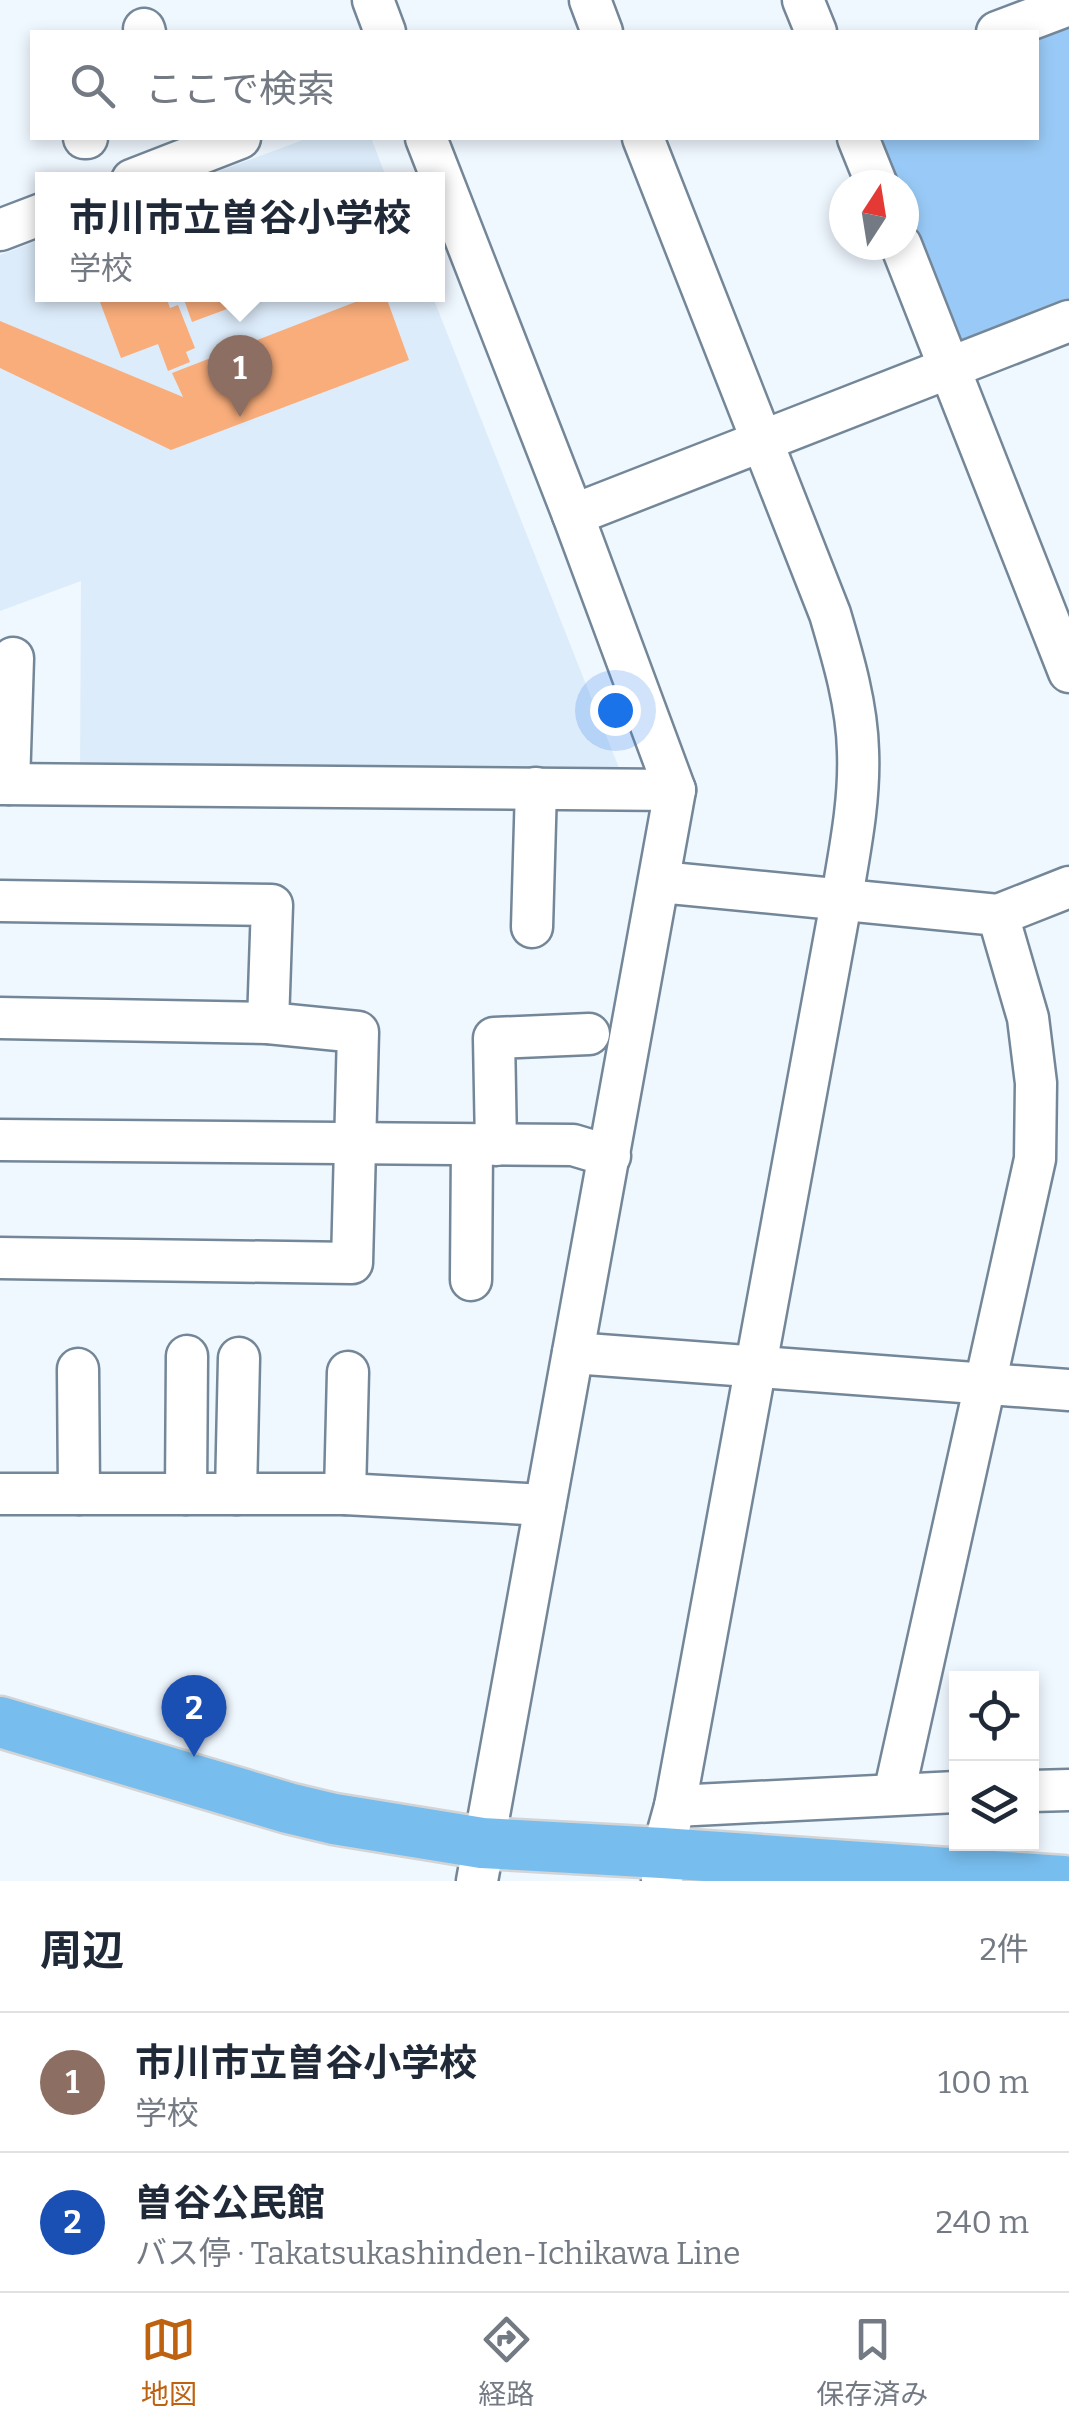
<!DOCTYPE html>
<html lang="ja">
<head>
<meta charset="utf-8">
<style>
	:root { --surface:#fff; --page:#f6f6f7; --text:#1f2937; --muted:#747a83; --line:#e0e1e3; --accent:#be6210 }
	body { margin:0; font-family:Bitter,"Noto Sans JP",serif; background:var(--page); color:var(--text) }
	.controls { position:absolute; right:30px; bottom:30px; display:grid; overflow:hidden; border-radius:0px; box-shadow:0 5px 15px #0003 }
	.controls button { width:90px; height:90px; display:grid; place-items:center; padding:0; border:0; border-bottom:2px solid var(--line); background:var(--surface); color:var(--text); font:50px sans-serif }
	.compass { position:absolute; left:829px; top:170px; width:90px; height:90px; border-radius:50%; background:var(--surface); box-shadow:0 5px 15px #0003; rotate:12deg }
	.you { position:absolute; left:615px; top:710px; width:35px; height:35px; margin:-25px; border:8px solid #fff; border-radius:50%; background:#1a73e8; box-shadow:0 0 0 15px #1a73e833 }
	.badge { display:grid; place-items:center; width:65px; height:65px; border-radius:50%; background:var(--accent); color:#fff; font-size:32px; font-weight:700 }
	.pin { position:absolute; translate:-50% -82px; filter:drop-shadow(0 2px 5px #0008) }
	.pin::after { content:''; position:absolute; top:52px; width:35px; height:30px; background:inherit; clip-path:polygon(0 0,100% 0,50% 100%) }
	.popup { position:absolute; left:35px; top:172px; width:410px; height:130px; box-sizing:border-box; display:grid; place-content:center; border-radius:0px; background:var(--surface); filter:drop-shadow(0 2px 8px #0005); font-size:32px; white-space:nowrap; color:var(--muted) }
	.popup b { font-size:38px; color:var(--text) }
	.popup::after { content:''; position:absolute; left:50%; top:100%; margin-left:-20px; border:20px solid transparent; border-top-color:var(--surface) }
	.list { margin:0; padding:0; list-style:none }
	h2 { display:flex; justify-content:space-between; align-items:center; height:130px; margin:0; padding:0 40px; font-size:42px }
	h2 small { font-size:32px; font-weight:400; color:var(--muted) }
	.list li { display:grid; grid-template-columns:65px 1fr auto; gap:30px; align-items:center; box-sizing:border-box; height:140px; padding:0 40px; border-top:2px solid var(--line) }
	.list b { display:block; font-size:38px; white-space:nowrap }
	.list p { margin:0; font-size:32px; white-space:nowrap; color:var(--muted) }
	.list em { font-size:32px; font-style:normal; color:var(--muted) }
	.icon { flex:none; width:55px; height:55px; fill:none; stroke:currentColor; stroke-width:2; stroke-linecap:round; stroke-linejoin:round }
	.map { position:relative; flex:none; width:1069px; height:1881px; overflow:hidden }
	.search { position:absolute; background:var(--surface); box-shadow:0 5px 15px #0003; left:30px; right:30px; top:30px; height:110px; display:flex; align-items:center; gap:25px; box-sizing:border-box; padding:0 35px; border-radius:0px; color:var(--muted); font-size:38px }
	.sheet { height:410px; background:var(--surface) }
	nav { display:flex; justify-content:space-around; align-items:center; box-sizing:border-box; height:140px; border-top:2px solid var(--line); background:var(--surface); font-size:28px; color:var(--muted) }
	nav a { display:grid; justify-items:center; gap:5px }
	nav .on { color:var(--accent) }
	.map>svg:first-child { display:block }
	.built { fill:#ddecfb }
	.green { fill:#99caf7 }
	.building { fill:#f9ad7b }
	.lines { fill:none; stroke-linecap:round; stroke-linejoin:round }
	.minor-casing { stroke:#748798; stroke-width:45 }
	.major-casing { stroke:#d3d4d5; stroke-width:55 }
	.minor { stroke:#fff; stroke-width:40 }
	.major { stroke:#77bdee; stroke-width:50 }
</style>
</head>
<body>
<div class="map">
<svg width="1069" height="1881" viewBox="0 0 1069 1881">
	<rect width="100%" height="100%" fill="#eff7ff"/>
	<g class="built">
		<polygon points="308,138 371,138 387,179 198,179"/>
		<polygon points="42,239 42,294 432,295 623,778 80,772 81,581 0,611 0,255"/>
	</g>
	<polygon class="green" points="1069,22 1069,305 962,348 904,202 904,185 897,185 878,138 1036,138 1037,35"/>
	<g class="building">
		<polygon points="97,294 165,294 170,308 178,305 195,348 186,352 190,362 168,371 158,344 121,358"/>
		<polygon points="182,294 265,294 265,295 192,322"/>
		<polygon points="376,294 385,294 409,360 171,450 0,368 0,321 183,397 172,373"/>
	</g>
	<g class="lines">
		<g class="minor-casing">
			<g id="minor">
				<polyline points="373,0 385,32"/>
				<polyline points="590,0 602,32"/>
				<polyline points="803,0 816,32"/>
				<polyline points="144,29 145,32"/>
				<polyline points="997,32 1069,5"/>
				<polyline points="84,138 87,138"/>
				<polyline points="426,138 573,515 675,790 477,1881"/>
				<path d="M 643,138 L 830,614 C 843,658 857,705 858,751 C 860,800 850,849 842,897 L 675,1806 L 662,1853 L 662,1881"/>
				<polyline points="858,138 877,185"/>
				<polyline points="132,180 240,138"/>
				<polyline points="0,230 42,214"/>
				<polyline points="901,245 1069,672"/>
				<polyline points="573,515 1069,321"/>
				<polyline points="0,784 675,790"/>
				<polyline points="9,784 13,658"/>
				<polyline points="660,882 998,915 1069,887"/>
				<polyline points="0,901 272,905 268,1023"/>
				<polyline points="532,927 536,788"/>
				<polyline points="0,1018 268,1023 358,1032 352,1263 0,1258"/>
				<polyline points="0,1140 573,1145 610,1156"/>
				<polyline points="496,1145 494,1038 589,1034"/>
				<polyline points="471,1280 472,1145"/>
				<polyline points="573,1353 1069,1390"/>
				<polyline points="78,1369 79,1494"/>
				<polyline points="0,1494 345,1494 545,1505"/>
				<polyline points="186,1494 187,1356"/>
				<polyline points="236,1494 239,1358"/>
				<polyline points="345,1494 348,1372"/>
				<polyline points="1032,1791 1069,1790"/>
				<polyline points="894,1794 1035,1159 1036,1083 1028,1018 998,915"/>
				<polyline points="675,1806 956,1792"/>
			</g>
		</g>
		<g class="major-casing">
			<polyline id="major" points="0,1722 288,1808 334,1819 482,1843 662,1853 1063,1881"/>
		</g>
		<use href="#minor" class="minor"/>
		<use href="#major" class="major"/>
	</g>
</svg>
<div class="controls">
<button><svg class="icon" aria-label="locate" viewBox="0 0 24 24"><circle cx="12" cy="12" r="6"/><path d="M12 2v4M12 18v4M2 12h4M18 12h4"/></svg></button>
<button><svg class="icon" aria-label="layers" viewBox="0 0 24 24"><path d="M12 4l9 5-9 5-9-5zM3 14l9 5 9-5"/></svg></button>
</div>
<svg class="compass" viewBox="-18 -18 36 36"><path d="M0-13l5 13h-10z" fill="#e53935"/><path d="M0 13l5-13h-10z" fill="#747a83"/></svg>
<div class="you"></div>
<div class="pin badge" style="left:240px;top:417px;background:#8d6e63">1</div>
<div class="popup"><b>市川市立曽谷小学校</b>学校</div>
<div class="pin badge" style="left:194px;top:1757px;background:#1a4fb4">2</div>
<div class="search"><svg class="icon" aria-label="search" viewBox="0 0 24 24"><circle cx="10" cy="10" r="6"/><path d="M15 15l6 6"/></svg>ここで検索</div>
</div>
<section class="sheet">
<h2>周辺<small>2件</small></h2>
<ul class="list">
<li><span class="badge" style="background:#8d6e63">1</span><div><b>市川市立曽谷小学校</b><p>学校</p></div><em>100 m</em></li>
<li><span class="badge" style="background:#1a4fb4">2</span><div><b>曽谷公民館</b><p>バス停 · Takatsukashinden-Ichikawa Line</p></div><em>240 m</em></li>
</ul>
</section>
<nav>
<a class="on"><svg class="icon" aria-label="map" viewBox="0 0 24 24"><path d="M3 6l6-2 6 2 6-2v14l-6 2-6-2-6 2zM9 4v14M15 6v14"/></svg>地図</a>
<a><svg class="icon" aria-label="directions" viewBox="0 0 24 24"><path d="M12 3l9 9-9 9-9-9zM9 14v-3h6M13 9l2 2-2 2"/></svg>経路</a>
<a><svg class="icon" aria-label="saved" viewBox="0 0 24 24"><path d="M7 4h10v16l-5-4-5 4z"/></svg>保存済み</a>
</nav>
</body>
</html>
